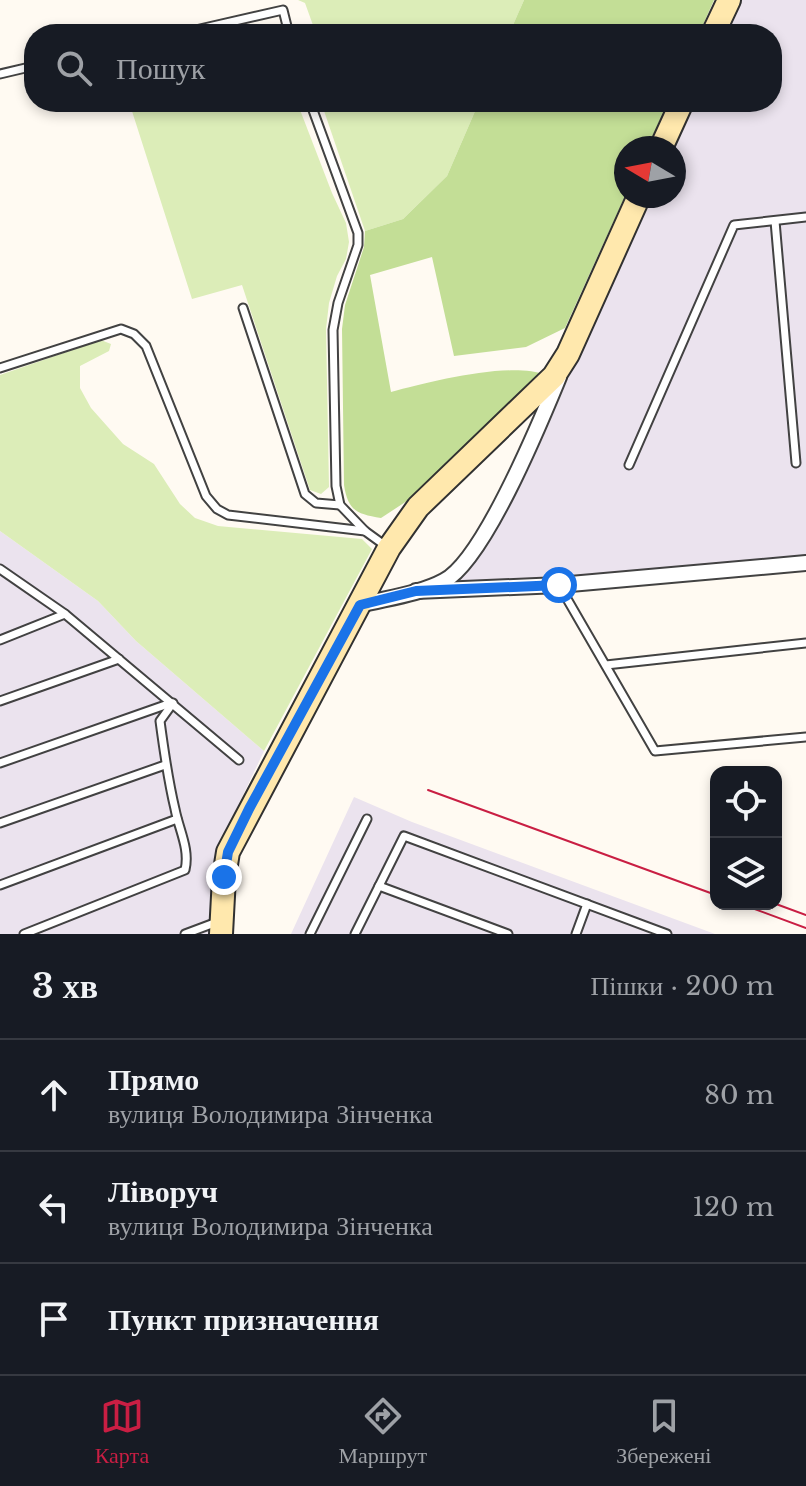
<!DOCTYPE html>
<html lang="uk">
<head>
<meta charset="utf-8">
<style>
	:root { --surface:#171b24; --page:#242831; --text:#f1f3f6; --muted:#9ea1a6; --line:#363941; --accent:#c91e43 }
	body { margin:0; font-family:"Libre Baskerville",serif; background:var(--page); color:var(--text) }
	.controls { position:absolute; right:24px; bottom:24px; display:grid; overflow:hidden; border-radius:16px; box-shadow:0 4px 12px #0003 }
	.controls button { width:72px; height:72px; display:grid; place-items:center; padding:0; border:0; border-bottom:2px solid var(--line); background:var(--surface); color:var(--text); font:40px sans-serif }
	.compass { position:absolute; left:614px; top:136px; width:72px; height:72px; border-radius:50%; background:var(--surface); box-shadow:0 4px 12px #0003; rotate:280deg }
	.stop { position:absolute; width:24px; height:24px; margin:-18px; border:6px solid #1a73e8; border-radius:50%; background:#fff }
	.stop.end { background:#1a73e8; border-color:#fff; box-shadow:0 2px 8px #0008 }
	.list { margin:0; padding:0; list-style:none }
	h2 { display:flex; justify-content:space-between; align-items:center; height:104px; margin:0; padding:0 32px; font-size:34px }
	h2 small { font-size:26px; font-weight:400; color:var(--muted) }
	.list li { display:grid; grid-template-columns:52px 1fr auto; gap:24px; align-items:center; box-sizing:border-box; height:112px; padding:0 32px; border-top:2px solid var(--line) }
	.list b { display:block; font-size:30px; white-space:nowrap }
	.list p { margin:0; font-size:26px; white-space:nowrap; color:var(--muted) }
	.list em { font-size:26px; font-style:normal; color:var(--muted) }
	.icon { flex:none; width:44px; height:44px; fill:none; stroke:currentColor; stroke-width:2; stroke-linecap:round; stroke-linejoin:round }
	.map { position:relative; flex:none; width:806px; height:934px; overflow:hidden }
	.search { position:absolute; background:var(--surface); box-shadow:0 4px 12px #0003; left:24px; right:24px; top:24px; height:88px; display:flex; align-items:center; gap:20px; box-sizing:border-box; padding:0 28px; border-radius:32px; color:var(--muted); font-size:30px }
	.sheet { height:440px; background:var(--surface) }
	nav { display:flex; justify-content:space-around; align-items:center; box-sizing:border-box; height:112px; border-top:2px solid var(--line); background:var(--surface); font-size:22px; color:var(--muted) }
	nav a { display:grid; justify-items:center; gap:4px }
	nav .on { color:var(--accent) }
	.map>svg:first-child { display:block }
	.industrial { fill:#ebe3ee }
	.green { fill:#dcedb8 }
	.forest { fill:#c3de96 }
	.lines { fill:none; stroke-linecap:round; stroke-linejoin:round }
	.service-casing { stroke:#424242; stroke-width:11 }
	.minor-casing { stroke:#424242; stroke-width:18 }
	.secondary-casing { stroke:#313131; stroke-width:26 }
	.service { stroke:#fff; stroke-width:7 }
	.minor { stroke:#fff; stroke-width:14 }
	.secondary { stroke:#ffe8ad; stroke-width:22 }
	.tram { stroke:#c91e43; stroke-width:2 }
	.route { stroke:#1a73e8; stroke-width:10 }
</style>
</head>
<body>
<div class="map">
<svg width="806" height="934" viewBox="0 0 806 934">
	<rect width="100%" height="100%" fill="#fffaf2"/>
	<g class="industrial">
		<polygon points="729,0 806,0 806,559 416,591 469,559 639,196 674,196 674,148 661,148 682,102 772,102 772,34 713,34"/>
		<polygon points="0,531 98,601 136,641 264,751 217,850 209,934 0,934"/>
		<polygon points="354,797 412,822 715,934 291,934"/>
	</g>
	<g class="green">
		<polygon points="298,0 524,0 509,34 313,34 314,28 305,3"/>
		<polygon points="151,102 297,102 332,193 346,223 349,242 346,259 337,276 329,303 326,329 329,487 321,494 310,490 242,285 192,299 131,108"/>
		<polygon points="321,102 479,102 447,176 403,219 365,231"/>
		<polygon points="101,340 111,344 109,351 80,366 80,388 91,408 123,444 154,464 180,504 195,518 218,526 362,539 372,549 264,751 136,641 98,601 0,531 0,375"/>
	</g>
	<g class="forest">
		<polygon points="524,0 714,0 699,34 509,34"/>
		<path d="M 479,102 L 668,102 L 647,148 L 626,148 L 626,194 L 565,328 L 526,347 L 454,356 L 432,257 L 370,275 L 391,392 C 430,382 509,361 546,375 L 467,444 L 413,497 L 381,518 C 357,514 348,511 344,485 L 342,329 L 345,305 L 364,247 L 365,231 L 403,219 L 447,176 Z"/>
	</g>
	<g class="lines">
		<g class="service-casing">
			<g id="service">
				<polyline points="178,34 283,10 289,34"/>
				<polyline points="0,74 34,66"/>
				<polyline points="310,102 358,233 358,245 338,303 333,330 336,486 340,505 365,531"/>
				<polyline points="775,221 796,463"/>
				<polyline points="243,308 305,494 316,503 340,505"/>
				<polyline points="0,368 121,329 134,334 146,346 206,496 217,509 228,515 365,531 387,547"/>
				<polyline points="629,465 734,225 806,217"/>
				<polyline points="0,569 65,614 239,760"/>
				<polyline points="559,585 655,751 806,737"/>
				<polyline points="0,640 65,614"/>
				<polyline points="606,665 806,643"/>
				<polyline points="0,701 119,659"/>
				<polyline points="0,763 171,703"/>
				<polyline points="0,823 165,765"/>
				<polyline points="0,885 177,819"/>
				<polyline points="379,886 508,934"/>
				<path d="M 24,934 L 185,870 C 190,849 179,830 175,809 C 168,780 164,751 160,721 L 173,703"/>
				<polyline points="185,934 217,922"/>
				<polyline points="310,934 367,819"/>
				<polyline points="355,934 404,836 667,934"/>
				<polyline points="576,934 587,904"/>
			</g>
		</g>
		<g class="minor-casing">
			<g id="minor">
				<polyline points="416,591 559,585 806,563"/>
				<path d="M 360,605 C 387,598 420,594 444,581 C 484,560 540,423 559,377"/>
			</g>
		</g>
		<g class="secondary-casing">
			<g id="secondary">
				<polyline points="713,34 729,0"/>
				<polyline points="661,148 682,102"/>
				<polyline points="221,934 224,877 228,852 389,548 418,507 554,376 568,354 639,196"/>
			</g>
		</g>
		<use href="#service" class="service"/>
		<use href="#minor" class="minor"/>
		<use href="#secondary" class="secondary"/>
		<g class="tram">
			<polyline points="428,790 716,895"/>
			<polyline points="741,904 806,928"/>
			<polyline points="776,904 806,915"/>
		</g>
	</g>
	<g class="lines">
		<polyline class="route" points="224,877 228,852 249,809 360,605 416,591 559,585"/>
	</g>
</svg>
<div class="controls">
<button><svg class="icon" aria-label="locate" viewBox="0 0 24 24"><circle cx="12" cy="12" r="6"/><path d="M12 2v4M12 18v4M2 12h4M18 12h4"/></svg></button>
<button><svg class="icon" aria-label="layers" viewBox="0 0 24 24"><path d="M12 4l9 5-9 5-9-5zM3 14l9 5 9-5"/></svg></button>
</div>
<svg class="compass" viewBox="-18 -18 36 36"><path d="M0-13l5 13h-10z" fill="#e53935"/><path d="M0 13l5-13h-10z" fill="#9ea1a6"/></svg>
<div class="stop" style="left:559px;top:585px"></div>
<div class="stop end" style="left:224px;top:877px"></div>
<div class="search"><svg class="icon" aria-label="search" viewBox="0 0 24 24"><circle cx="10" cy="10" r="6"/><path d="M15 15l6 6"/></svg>Пошук</div>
</div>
<section class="sheet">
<h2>3 хв<small>Пішки · 200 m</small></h2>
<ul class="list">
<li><svg class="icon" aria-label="ahead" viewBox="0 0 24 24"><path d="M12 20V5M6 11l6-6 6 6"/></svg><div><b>Прямо</b><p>вулиця Володимира Зінченка</p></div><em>80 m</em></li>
<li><svg class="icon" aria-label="left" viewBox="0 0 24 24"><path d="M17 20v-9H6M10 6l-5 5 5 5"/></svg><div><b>Ліворуч</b><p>вулиця Володимира Зінченка</p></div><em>120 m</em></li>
<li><svg class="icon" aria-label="arrive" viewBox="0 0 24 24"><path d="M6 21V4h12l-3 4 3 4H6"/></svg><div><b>Пункт призначення</b></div></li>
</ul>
</section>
<nav>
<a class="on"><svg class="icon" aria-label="map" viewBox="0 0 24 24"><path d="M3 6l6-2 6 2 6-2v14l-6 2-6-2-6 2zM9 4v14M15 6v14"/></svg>Карта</a>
<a><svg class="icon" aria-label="directions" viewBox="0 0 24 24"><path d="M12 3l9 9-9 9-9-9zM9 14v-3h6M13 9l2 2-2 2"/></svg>Маршрут</a>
<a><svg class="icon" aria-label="saved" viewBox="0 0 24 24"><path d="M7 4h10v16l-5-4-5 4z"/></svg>Збережені</a>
</nav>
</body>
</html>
